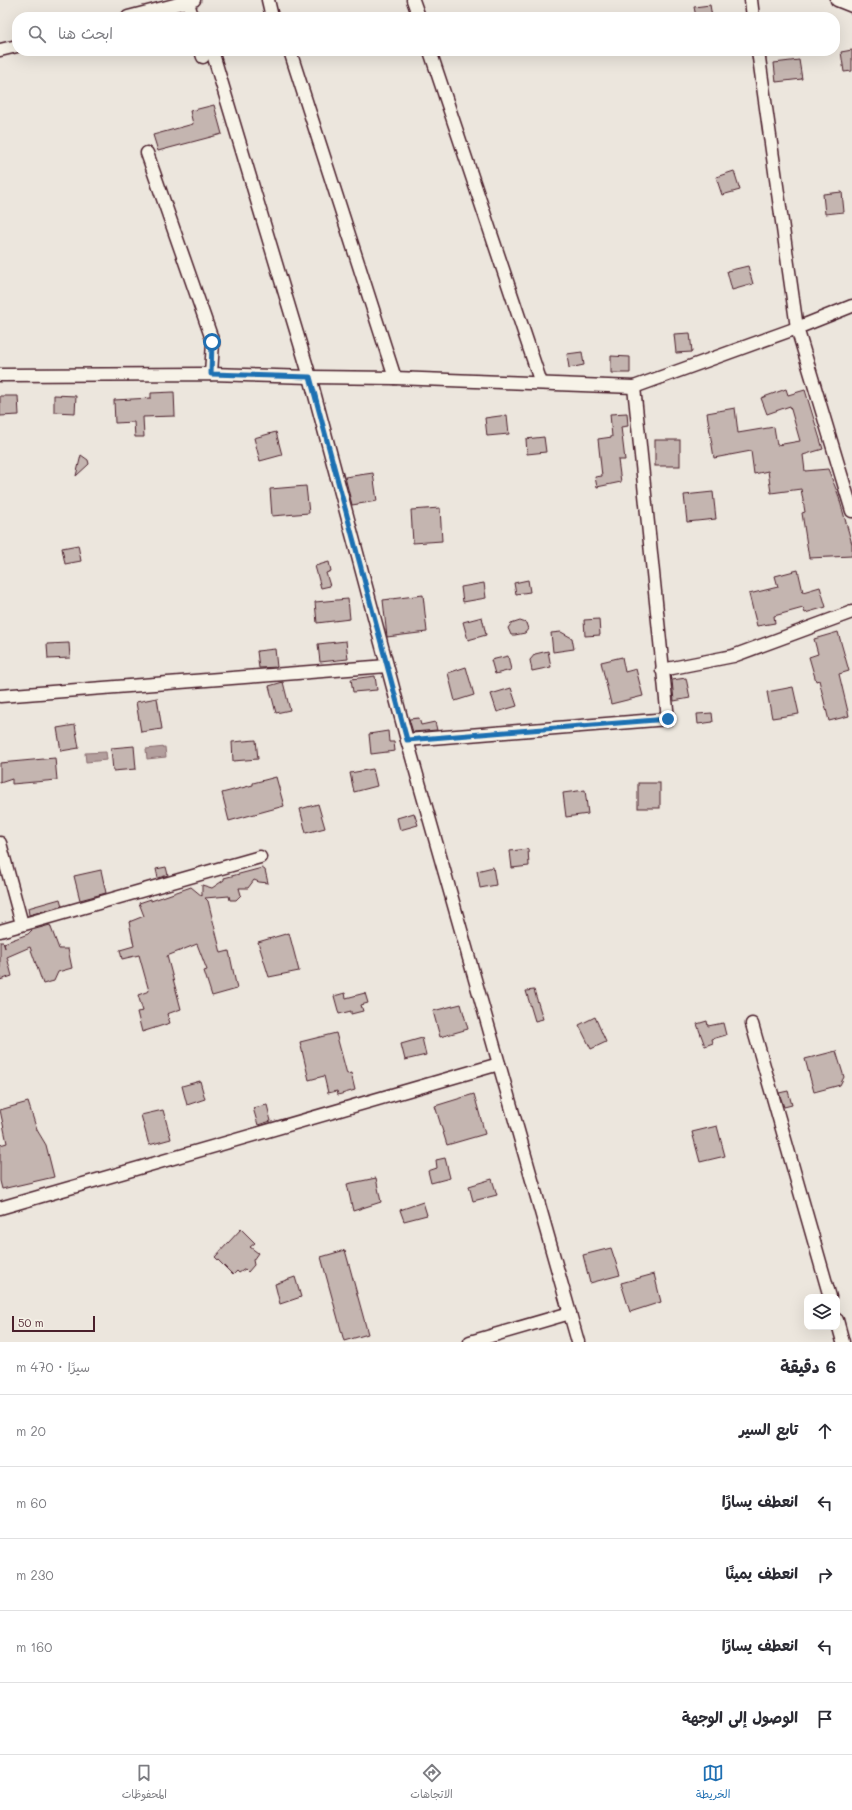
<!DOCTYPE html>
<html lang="ar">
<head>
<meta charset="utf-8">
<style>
	:root { --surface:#fff; --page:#f2f2f3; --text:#2b2b33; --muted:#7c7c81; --line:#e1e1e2; --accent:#1f6fb2 }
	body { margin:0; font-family:Mali,"Playpen Sans Arabic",sans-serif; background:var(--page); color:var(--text); direction:rtl }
	.controls { position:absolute; right:12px; bottom:12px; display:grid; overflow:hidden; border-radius:8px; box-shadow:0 4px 16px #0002 }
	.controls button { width:36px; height:36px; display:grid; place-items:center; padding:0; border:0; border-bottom:1px solid var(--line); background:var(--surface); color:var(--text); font:20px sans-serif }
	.scale { position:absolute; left:12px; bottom:10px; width:83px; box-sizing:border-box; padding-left:4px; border:2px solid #4a1f2b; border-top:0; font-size:11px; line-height:14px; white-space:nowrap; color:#4a1f2b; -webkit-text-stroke:3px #f7f3e8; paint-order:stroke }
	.stop { position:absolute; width:12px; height:12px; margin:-9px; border:3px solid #1f6fb2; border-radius:50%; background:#fff }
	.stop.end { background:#1f6fb2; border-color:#fff; box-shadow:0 1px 4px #0008 }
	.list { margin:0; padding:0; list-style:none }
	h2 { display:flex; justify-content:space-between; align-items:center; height:52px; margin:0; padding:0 16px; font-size:17px }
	h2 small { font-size:13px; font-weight:400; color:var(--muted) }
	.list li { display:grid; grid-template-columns:26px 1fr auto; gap:12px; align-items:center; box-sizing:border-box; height:72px; padding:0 16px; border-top:1px solid var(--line) }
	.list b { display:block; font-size:15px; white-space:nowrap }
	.list em { font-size:13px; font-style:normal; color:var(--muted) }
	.icon { flex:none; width:22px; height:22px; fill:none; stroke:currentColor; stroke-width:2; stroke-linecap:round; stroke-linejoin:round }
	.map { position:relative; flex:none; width:852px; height:1342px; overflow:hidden; direction:ltr }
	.search { position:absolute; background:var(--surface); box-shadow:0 4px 16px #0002; left:12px; right:12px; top:12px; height:44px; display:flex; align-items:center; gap:10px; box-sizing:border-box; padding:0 14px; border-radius:16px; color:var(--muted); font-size:15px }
	.sheet { height:412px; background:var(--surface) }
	nav { display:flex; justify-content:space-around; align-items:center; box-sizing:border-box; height:56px; border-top:1px solid var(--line); background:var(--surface); font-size:11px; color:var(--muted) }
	nav a { display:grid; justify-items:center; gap:2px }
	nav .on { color:var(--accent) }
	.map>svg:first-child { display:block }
	.water { fill:#b39f9d; stroke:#896c6f }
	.building { fill:#c4b5b0; stroke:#4a1f2b }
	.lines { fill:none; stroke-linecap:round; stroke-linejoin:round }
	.minor-casing { stroke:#4a1f2b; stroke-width:15 }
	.minor { stroke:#f7f3e8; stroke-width:12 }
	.route { stroke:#1f6fb2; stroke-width:5 }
</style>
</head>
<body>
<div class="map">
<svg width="852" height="1342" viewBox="0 0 852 1342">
	<rect width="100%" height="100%" fill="#ece6dd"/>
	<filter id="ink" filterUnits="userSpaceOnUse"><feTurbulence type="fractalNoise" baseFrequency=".025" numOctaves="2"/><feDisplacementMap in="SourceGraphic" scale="8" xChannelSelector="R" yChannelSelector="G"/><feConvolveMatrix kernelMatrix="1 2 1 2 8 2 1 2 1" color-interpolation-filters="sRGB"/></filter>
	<g filter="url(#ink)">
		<g class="water">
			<polygon points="165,747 166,757 147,759 146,749"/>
			<polygon points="106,752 107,760 86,762 85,753"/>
		</g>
		<g class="building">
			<polygon points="710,5 712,17 696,17 694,7"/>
			<polygon points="852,50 852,71 844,72 841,52"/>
			<polygon points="799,60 802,79 776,82 774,63"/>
			<polygon points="214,105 222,134 158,151 153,135 193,124 190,111"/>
			<polygon points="734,171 740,190 722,195 716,177"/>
			<polygon points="842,192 844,212 825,214 823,194"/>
			<polygon points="748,266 753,284 732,290 727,271"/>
			<polygon points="690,333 692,352 676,353 674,334"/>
			<polygon points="582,352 584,365 569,368 567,354"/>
			<polygon points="611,356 630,357 630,373 611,373"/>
			<polygon points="786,389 788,395 805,390 823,449 803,455 805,471 828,469 838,494 852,544 852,556 809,558 802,513 805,512 801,489 771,493 768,471 754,474 751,451 714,458 707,413 735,408 738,433 774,427 777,445 800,441 790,406 767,414 761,398"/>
			<polygon points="174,392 175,416 143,417 144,437 135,437 134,422 115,423 114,400 151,398 151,393"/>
			<polygon points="54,395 76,396 75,413 54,412"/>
			<polygon points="0,396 18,396 19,415 0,416"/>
			<polygon points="627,413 628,426 621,427 625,460 618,460 621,482 597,487 595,477 602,476 598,439 612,437 610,414"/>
			<polygon points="507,415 509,434 487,436 485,418"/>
			<polygon points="276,432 282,455 260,461 254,438"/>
			<polygon points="544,437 546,452 527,454 526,439"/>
			<rect x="655" y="440" width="25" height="26"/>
			<polygon points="81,455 88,460 89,464 76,476"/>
			<polygon points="373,473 377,501 352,505 345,477"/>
			<polygon points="306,486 309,513 272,516 270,489"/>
			<polygon points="713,492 716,519 687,522 684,495"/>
			<polygon points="440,508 442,541 413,543 411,510"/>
			<polygon points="78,545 81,561 65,564 62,548"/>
			<polygon points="329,562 331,571 326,573 330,586 321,588 315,566"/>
			<polygon points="798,570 803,592 820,587 826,607 805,613 803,608 774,616 775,623 757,626 749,594 778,587 775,576"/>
			<polygon points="528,580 530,592 516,594 514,583"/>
			<polygon points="484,583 486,598 463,602 461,587"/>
			<polygon points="423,595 427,632 387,637 383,600"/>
			<polygon points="348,599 350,619 317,623 315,602"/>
			<polygon points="482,617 486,635 468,640 463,622"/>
			<polygon points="599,619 600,635 585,636 584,620"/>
			<polygon points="520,621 526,623 528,629 525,633 515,635 511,635 508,628 511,624"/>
			<polygon points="561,632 572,638 574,649 553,652 551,633"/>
			<polygon points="838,632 849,671 839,674 849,716 829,721 819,680 816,681 809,657 818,654 814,639"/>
			<polygon points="346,641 348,659 320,662 318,644"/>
			<polygon points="69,643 70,658 48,659 47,644"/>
			<polygon points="275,649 277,667 259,668 257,651"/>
			<polygon points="548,651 551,667 532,671 530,660 535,654"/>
			<polygon points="508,656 511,670 495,674 491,660"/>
			<polygon points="622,657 625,672 636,669 643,696 611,704 601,662"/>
			<polygon points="466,667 474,695 455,701 448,673"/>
			<polygon points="375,676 377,690 353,692 351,679"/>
			<polygon points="686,678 690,698 674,701 672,680"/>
			<polygon points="283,682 290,710 276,713 269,686"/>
			<polygon points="793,687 799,714 772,718 767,692"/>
			<polygon points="511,688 517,706 497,712 491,694"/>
			<polygon points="157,698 162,729 141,732 136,702"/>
			<polygon points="712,713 713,722 698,724 697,714"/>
			<polygon points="419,718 421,725 435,722 437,730 413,732 409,719"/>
			<polygon points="75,725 79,748 61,751 57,728"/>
			<polygon points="388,731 389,742 394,742 395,751 371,754 369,734"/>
			<polygon points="256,740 258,759 233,761 232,742"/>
			<polygon points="134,746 136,769 113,771 111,748"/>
			<polygon points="55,758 57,780 12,784 12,779 0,783 0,763"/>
			<polygon points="373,769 377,786 354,792 350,773"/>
			<polygon points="276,777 284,806 229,821 222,793 253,785 253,783"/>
			<rect x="638" y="783" width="22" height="25"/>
			<polygon points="585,790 588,814 566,817 563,793"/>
			<polygon points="318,804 325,828 306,833 300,809"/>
			<polygon points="414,813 418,825 400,830 397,818"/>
			<polygon points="528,849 529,866 512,868 510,851"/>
			<polygon points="166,867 168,875 158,878 156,869"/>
			<polygon points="493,867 496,885 480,888 477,871"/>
			<polygon points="262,868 265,870 268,883 259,882 254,880 248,888 239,888 241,895 236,900 230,900 229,896 205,898 208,901 221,953 229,951 237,989 212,996 204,971 207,970 197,944 167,956 181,1009 167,1014 170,1023 142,1032 137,1012 143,1011 138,995 149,991 139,955 122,959 120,950 134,946 129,922 144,916 139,903 151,899 151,901 191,887 202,896 202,885 212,888 224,880 224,878"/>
			<polygon points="101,870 106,893 80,900 74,876"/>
			<polygon points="60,899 62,906 29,915 28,908"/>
			<polygon points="50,925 59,949 68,949 72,968 58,972 54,981 43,984 30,947 7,957 12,976 0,980 0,942 3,942 5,948 4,943 28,934 32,930"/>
			<polygon points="289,933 299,971 269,977 258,942"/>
			<polygon points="534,990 543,1019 535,1021 526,991"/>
			<polygon points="345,993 346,998 365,993 368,1003 361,1005 363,1011 351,1014 351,1011 339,1014 334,996"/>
			<polygon points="461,1004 468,1029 440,1037 433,1011"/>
			<polygon points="595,1017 606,1042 591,1049 579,1025"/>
			<polygon points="707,1021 708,1026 723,1023 726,1035 712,1039 713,1043 705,1046 697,1024"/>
			<polygon points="336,1033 347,1074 351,1073 355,1090 338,1095 337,1091 328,1093 324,1076 309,1080 300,1042"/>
			<polygon points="422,1038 426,1055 405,1060 401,1044"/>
			<polygon points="836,1051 844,1077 840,1085 814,1092 805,1059"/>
			<polygon points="200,1081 205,1099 187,1105 182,1086"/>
			<polygon points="788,1091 792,1105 784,1107 779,1093"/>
			<polygon points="474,1094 485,1134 447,1145 435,1106"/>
			<polygon points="28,1102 37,1130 46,1145 54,1177 2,1189 0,1181 0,1145 7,1143 0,1110"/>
			<polygon points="267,1105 271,1121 258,1125 253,1108"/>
			<polygon points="163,1110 171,1139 149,1145 141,1115"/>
			<polygon points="717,1126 725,1156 700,1162 692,1132"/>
			<polygon points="445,1158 450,1178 431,1183 428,1171 437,1168 436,1160"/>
			<polygon points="376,1178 381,1202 353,1211 347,1184"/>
			<polygon points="492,1179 497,1195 473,1201 469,1186"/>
			<polygon points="423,1202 427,1215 404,1221 400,1210"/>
			<polygon points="241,1229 255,1243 250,1247 258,1253 253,1260 254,1265 248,1272 245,1269 239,1273 237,1271 233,1275 215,1257"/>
			<polygon points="611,1248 620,1275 590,1283 583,1255"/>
			<polygon points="345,1250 368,1334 344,1341 321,1257"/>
			<polygon points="654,1274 661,1302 630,1312 621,1283"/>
			<polygon points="295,1277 301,1297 280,1304 275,1284"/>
		</g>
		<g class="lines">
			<g class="minor-casing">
				<g id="minor">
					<polyline points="268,0 272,17"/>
					<polyline points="413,0 419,17"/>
					<polyline points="751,0 753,17"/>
					<polyline points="837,0 852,6"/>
					<polyline points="188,2 192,17"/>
					<polyline points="128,17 194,0"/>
					<polyline points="0,50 17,46"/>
					<polyline points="201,51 203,57"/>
					<polyline points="290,51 395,378"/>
					<polyline points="430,51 541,383"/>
					<polyline points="758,51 797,328 852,511"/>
					<polyline points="213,54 310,377 407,740 578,1342"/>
					<polyline points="147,153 213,342 211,374"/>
					<polyline points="0,375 211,374 310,377 395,378 634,387 797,328 852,306"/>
					<polyline points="662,670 733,656 852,612"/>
					<polyline points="0,696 387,666"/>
					<polyline points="407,740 668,719 634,387"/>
					<polyline points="0,843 22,924"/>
					<polyline points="0,931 260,857"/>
					<polyline points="752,1024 830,1297"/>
					<polyline points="0,1208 499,1064"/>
					<polyline points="837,1320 843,1342"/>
					<polyline points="470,1342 570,1313"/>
				</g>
			</g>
			<use href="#minor" class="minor"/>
		</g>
	</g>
	<g class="lines" filter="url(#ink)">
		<polyline class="route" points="212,342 211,374 310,377 407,740 668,719"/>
	</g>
</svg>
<div class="controls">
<button><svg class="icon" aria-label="layers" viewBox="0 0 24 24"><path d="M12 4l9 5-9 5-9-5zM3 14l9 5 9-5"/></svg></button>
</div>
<div class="scale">50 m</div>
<div class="stop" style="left:212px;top:342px"></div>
<div class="stop end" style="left:668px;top:719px"></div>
<div class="search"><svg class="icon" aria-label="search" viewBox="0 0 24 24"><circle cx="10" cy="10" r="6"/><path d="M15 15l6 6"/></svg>ابحث هنا</div>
</div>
<section class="sheet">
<h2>6 دقيقة<small>سيرًا · 470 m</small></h2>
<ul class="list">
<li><svg class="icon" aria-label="ahead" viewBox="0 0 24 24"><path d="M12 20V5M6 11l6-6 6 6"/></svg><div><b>تابع السير</b></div><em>20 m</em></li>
<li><svg class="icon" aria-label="left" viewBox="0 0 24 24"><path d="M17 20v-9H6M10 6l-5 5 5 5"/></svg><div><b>انعطف يسارًا</b></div><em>60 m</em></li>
<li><svg class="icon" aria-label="right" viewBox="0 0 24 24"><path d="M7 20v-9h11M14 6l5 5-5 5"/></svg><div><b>انعطف يمينًا</b></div><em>230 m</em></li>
<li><svg class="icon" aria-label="left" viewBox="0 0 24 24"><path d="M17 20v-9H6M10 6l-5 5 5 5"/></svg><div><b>انعطف يسارًا</b></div><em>160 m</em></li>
<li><svg class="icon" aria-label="arrive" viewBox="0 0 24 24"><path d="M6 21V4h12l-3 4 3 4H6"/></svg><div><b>الوصول إلى الوجهة</b></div></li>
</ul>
</section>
<nav>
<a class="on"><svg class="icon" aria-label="map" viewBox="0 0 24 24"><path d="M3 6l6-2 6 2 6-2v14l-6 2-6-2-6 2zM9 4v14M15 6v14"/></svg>الخريطة</a>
<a><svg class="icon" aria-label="directions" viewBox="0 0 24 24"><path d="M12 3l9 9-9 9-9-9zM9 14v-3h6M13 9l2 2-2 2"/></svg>الاتجاهات</a>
<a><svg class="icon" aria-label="saved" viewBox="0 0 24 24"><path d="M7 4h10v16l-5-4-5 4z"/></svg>المحفوظات</a>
</nav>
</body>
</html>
